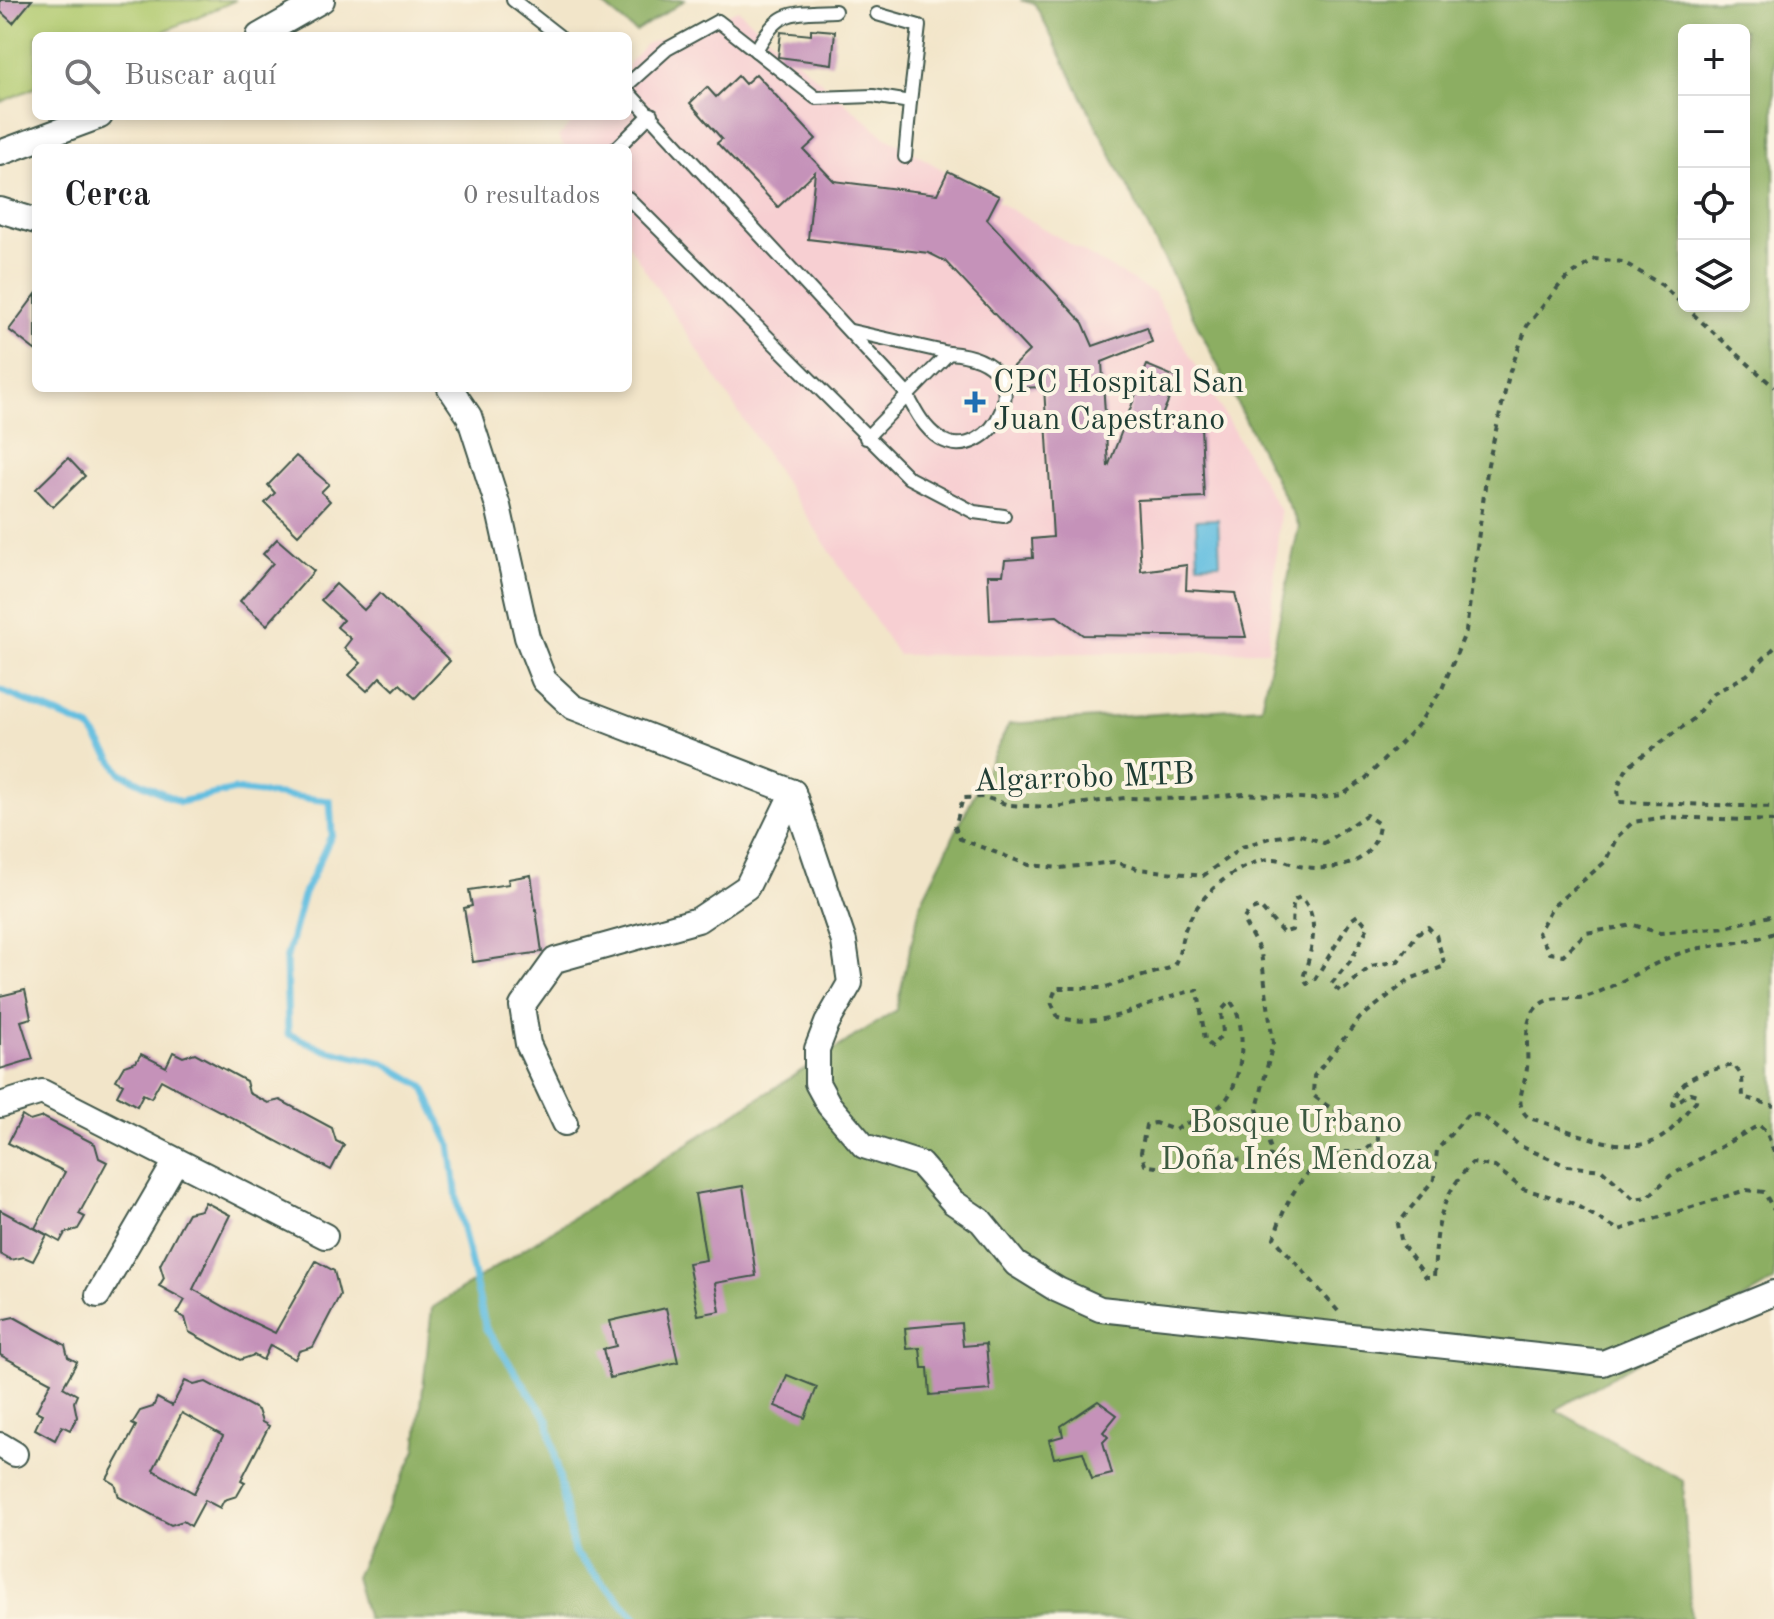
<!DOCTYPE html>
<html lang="es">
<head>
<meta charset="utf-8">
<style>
	:root { --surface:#fff; --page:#f6f6f6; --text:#202124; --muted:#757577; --line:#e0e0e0 }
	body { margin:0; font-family:"Old Standard TT",serif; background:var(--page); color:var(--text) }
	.controls { position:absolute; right:24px; top:24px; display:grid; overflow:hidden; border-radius:12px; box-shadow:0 4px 12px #0003 }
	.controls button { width:72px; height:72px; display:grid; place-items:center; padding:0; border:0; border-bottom:2px solid var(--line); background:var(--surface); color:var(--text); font:40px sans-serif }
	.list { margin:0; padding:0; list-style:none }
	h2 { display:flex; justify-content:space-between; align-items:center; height:104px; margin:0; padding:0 32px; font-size:34px }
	h2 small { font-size:26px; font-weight:400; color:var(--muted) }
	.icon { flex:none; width:44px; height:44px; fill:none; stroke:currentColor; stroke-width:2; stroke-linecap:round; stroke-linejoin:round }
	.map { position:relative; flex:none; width:1774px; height:1619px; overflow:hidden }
	.search { position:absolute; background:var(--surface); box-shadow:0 4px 12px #0003; left:32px; top:32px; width:600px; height:88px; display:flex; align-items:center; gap:20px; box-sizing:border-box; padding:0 28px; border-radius:12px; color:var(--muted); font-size:30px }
	.panel { position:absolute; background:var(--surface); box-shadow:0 4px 12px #0003; left:32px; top:144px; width:600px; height:248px; border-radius:12px }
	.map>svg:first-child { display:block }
	.built { fill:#f7cfd2 }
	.green { fill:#b1ca6f; stroke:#688452; stroke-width:2 }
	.forest { fill:#8cae62; stroke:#56764b; stroke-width:2; fill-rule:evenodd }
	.water { fill:#62bee0; stroke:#407e8a; stroke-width:2 }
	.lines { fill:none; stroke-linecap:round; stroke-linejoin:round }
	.stream { stroke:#62bee0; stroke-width:7 }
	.building { fill:#c592b9; fill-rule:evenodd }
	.service-casing { stroke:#3f564a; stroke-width:16 }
	.minor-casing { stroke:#3f564a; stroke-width:28 }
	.path { stroke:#3f564a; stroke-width:4; stroke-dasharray:6 6; stroke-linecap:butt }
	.service { stroke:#fff; stroke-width:12 }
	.minor { stroke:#fff; stroke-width:24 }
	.poi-dot { fill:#1f6fb2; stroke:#fcf5e5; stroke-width:3 }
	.labels { text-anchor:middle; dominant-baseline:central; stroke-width:8; stroke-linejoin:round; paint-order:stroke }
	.poi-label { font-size:32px; fill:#1f3d34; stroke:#fcf5e5; text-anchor:start }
	.street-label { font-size:32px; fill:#1f3d34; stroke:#fcf5e5 }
	.park-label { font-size:32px; fill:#3c5940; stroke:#fcf5e5 }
</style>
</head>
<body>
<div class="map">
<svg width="1774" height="1619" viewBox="0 0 1774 1619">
	<rect width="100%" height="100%" fill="#fcf5e5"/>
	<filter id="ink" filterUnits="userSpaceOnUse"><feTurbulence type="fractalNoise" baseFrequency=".0125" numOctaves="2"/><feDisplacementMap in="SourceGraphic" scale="16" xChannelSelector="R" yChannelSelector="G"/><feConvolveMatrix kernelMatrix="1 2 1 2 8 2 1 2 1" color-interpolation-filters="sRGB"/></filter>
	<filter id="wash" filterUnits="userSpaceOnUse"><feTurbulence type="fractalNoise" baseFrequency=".006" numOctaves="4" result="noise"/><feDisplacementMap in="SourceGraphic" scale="32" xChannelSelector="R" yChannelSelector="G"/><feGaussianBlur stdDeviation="1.8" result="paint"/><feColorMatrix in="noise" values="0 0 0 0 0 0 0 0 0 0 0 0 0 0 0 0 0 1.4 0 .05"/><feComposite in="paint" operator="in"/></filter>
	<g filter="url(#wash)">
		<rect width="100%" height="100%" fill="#f2e5c9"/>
		<polygon class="built" points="738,10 883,135 1154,293 1280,511 1268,651 898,655 628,244 628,148 565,148 558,137 578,116 628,116 628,64 646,44"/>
		<polygon class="green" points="0,0 236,0 153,36 36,36 36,87 1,102"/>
		<g class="forest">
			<polygon points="597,0 685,0 636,32"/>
			<path d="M 1020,0 L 1774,0 L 1774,1281 L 1556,1410 L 1683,1481 L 1691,1619 L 367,1619 L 355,1577 L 416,1450 L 432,1308 L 896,1010 L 921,902 L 1009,724 L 1261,707 L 1299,526 L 1035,4 ZM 1684,30 L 1744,30 L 1744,306 L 1684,306 Z"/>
		</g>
		<polygon class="water" points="1218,519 1220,563 1198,564 1196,520"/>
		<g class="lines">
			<polyline class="stream" points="0,690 90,728 121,773 180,802 235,790 330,801 332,834 303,896 286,960 288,1034 326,1050 384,1063 423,1086 450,1144 458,1206 486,1329 548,1420 574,1552 637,1619"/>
		</g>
		<g id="blocks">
			<g class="building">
				<polygon points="0,0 32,0 13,23 0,11"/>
				<polygon points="811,29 835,31 832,64 778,57 781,32 811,35"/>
				<polygon points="756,74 816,139 804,150 834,181 937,194 948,171 999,196 987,219 1083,323 1093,346 1147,327 1152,342 1102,362 1108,467 1147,365 1178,378 1157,427 1201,425 1204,497 1137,500 1141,571 1187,565 1186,590 1235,593 1246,637 1083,635 1057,616 990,620 988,575 1003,575 1005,560 1033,558 1032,539 1053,537 1044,387 1015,388 1008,371 1029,351 945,261 929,253 808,239 815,172 778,207 717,143 722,139 690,103 707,87 716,97 738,76 745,84"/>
				<polygon points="36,294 36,351 9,330"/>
				<polygon points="296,456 329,484 321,492 330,501 298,535 265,503 275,493 268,485"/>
				<polygon points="68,458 85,476 53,507 36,489"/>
				<polygon points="277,539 314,571 267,625 240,601 273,563 263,554"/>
				<polygon points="336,584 364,610 380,593 450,661 415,698 400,684 394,690 380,677 367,691 349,675 361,663 344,648 351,639 337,627 343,620 321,600"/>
				<polygon points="531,875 542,952 473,962 464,908 472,906 469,890 509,884 508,879"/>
				<polygon points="25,990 31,1018 21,1021 33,1059 0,1069 0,996"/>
				<polygon points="173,1052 183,1057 195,1053 246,1081 249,1093 268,1103 280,1100 332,1128 336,1141 344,1145 331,1170 161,1080 151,1098 143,1094 137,1106 117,1095 123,1084 116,1080 124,1066 136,1062 141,1054 166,1067"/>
				<polygon points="22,1116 30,1121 43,1117 95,1144 99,1158 107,1162 79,1214 85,1217 78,1229 65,1233 60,1242 35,1228 65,1172 8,1143"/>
				<polygon points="743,1186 756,1276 715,1283 720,1311 698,1315 688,1263 706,1260 695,1194"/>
				<polygon points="205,1202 230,1215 193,1289 246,1319 275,1333 316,1261 334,1271 340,1295 313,1347 299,1351 295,1359 270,1345 263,1360 254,1355 240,1360 189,1332 185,1318 177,1314 185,1300 159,1286 164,1278 160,1265 180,1227 188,1213 201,1210"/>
				<polygon points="0,1210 47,1235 33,1261 24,1257 11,1260 0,1254"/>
				<polygon points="666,1308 678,1362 610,1378 603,1349 616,1346 610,1321"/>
				<polygon points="14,1317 65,1345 68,1357 77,1362 63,1387 77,1395 74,1402 77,1417 70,1430 62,1426 55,1440 35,1429 42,1414 36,1411 51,1382 0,1355 0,1320"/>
				<polygon points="961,1323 963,1346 986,1344 990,1390 930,1395 928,1368 922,1368 920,1348 907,1349 905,1328"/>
				<polygon points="787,1375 817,1387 805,1418 775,1406"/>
				<path d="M 185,1381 L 194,1385 L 206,1382 L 258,1410 L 262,1422 L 269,1426 L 241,1480 L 245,1482 L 237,1496 L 224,1500 L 220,1508 L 205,1500 L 191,1526 L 183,1521 L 171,1525 L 119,1497 L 115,1484 L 107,1479 L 136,1426 L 132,1424 L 140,1411 L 153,1407 L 157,1398 L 172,1406 ZM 182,1413 L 223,1436 L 194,1493 L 153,1470 Z"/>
				<polygon points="1098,1401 1117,1415 1103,1432 1108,1437 1103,1442 1112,1474 1092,1479 1083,1452 1054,1458 1049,1440 1063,1436 1061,1426"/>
			</g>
		</g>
	</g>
	<g filter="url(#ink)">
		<use href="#blocks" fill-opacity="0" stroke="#3f564a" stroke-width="2"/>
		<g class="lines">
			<g class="service-casing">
				<g id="service">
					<polyline points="513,0 559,36"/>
					<polyline points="877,14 919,26 910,102"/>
					<path d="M 756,51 C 778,9 791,13 835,11"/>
					<polyline points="628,84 667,49 718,21 816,98 873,96 910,102 905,157"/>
					<path d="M 628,92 L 906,393 C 915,410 923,427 939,438 C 988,471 1053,361 949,353 L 866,438"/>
					<polyline points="617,148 651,114"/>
					<polyline points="628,198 909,478 974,512 1004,516"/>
					<polyline points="851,331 949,353"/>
				</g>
			</g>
			<g class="minor-casing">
				<g id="minor">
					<polyline points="259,36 322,0"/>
					<polyline points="0,153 100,116"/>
					<polyline points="0,210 36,221"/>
					<polyline points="450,388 469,416 498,506 527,637 544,680 573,707 793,792"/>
					<polyline points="793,792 844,942 850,983 827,1023 817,1049 817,1083 829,1105 864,1146 920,1164 953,1202 981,1221 1016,1264 1058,1290 1100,1309 1603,1363 1774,1293"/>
					<polyline points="0,1105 42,1092 325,1236"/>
					<polyline points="565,1123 528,1044 522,1006 555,960 698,920 747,887 793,792"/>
					<polyline points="98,1295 176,1161"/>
					<polyline points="0,1445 15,1454"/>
				</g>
			</g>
			<g class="path">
				<polyline points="1684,306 1774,387"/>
				<polyline points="1774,648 1747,675 1713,694 1692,720 1628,766 1618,786 1619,802 1774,807"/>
				<polyline points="1774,821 1666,817 1633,822 1617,837 1605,862 1552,907 1538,933 1550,953 1563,955 1586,933 1633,925 1660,933 1725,927 1774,915"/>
				<path d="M 1774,933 C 1743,945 1709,943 1678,954 C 1648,965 1616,987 1588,996 C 1569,1002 1551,992 1536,1008 C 1522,1023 1529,1050 1527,1068 C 1525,1088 1512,1104 1529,1118 C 1567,1128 1628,1160 1662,1137 C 1675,1129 1685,1112 1696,1101 L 1697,1095 L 1690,1093 L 1673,1105 C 1679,1075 1707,1071 1734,1065 L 1742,1076 L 1743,1097 L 1774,1106"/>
				<path d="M 1774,1152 L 1766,1131 L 1759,1125 L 1670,1176 L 1648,1197 L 1634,1199 L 1602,1170 L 1567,1166 L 1520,1146 L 1484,1117 L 1469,1113 L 1437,1150 L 1434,1179 L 1398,1224 L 1402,1244 L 1426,1277 L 1434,1277 C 1437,1228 1437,1200 1472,1163 L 1495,1167 L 1523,1189 L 1570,1202 L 1619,1230 L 1746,1190 L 1764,1192 L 1774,1210"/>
				<path d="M 1338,1311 L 1274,1238 C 1285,1202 1300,1176 1329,1152 L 1362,1152 L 1378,1140 L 1378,1125 L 1369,1115 C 1346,1118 1331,1110 1313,1095 L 1314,1076 L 1360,1018 L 1410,979 L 1445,966 L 1436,935 L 1428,927 L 1418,933 L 1398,961 L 1371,966 L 1341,992 L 1331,984 L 1351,960 L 1368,927 L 1358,915 L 1351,920 L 1315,979 L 1307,984 L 1303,978 C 1311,952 1322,919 1301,897 L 1293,900 L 1292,930 L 1283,933 L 1260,907 L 1249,911 L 1243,920 L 1261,953 L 1273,1043 L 1257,1109 L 1272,1152 L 1269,1161 C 1227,1153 1187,1175 1145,1165 L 1141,1152 L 1146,1125 L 1155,1123 L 1175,1130 C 1191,1120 1212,1115 1224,1102 C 1243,1082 1249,1022 1230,1001 L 1221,1011 L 1223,1033 L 1212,1047 L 1205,1040 L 1198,990 C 1150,998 1108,1032 1058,1017 L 1051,1002 L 1056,988 L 1103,988 L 1173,967 C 1181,954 1180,945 1184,932 C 1194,906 1211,887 1235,872 C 1244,867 1258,860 1269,859 C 1281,858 1288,863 1299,866 C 1334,873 1376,865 1379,824 L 1366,815 L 1324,843 L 1298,834 L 1269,838 L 1242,847 L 1203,876 L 1138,869 L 1114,862 L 1060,868 L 1029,865 L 960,839 L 955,827 L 963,798 L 984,797 L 1009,805 L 1052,807 L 1125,798 L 1185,799 L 1244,794 L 1314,799 L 1342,795 L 1365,779 L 1417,726 L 1442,689 L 1466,631 L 1488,464 L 1510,371 L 1527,326 L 1563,281 L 1595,259 L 1623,262 L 1662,285 L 1684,306"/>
			</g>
			<use href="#service" class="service"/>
			<use href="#minor" class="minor"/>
		</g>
	</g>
	<path class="poi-dot" d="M971 390h8v8h8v8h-8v8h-8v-8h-8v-8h8z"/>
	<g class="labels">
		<g class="poi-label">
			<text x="993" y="384">CPC Hospital San<tspan x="993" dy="37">Juan Capestrano</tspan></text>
		</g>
		<g class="street-label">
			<text transform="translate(1084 779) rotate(-2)">Algarrobo MTB</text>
		</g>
		<g class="park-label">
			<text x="1296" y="1124">Bosque Urbano<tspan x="1296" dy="37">Doña Inés Mendoza</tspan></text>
		</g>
	</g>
</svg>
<div class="controls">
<button>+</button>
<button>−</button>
<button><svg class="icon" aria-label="locate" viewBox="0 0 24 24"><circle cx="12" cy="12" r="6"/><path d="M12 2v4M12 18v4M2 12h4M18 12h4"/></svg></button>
<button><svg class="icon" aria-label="layers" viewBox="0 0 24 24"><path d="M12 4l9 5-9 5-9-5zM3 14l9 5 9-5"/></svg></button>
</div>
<div class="search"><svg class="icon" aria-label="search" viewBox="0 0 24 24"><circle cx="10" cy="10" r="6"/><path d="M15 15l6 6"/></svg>Buscar aquí</div>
<section class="panel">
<h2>Cerca<small>0 resultados</small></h2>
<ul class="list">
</ul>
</section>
</div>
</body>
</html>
